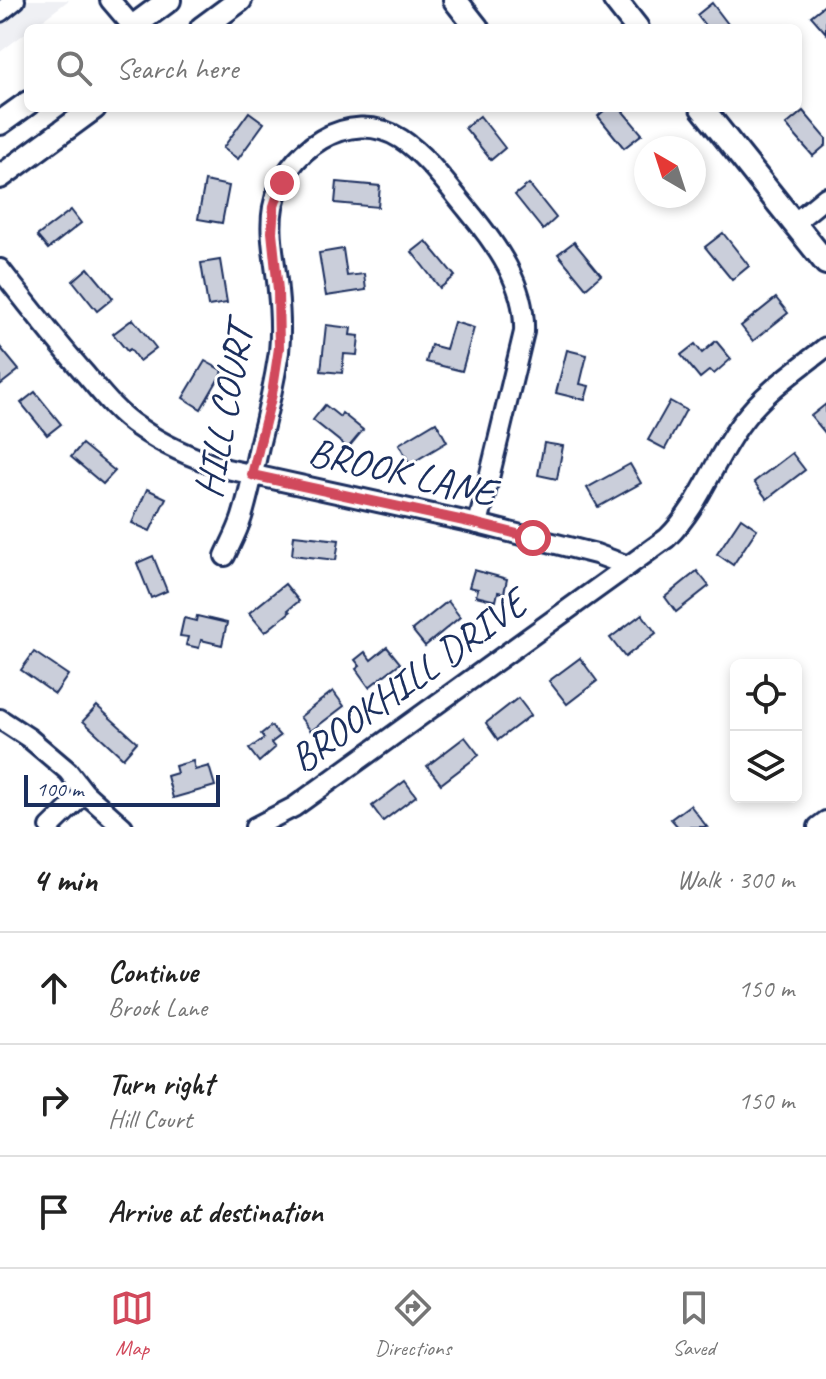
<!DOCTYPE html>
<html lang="en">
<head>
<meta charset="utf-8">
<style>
	:root { --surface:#fff; --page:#f6f6f6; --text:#222; --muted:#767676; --line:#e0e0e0; --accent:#d1495b }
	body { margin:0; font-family:Caveat,sans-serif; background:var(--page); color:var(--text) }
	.controls { position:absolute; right:24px; bottom:24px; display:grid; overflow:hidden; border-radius:12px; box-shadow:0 4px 12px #0003 }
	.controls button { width:72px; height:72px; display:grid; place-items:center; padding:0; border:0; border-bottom:2px solid var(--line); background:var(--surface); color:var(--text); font:40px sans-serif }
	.compass { position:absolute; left:634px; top:136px; width:72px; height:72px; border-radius:50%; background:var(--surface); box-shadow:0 4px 12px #0003; rotate:321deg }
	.scale { position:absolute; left:24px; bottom:20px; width:196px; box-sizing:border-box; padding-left:8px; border:4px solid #1b2f5e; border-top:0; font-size:22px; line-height:28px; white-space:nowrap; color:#1b2f5e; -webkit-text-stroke:6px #fff; paint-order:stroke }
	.stop { position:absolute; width:24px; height:24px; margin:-18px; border:6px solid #d1495b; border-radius:50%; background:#fff }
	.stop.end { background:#d1495b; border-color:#fff; box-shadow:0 2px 8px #0008 }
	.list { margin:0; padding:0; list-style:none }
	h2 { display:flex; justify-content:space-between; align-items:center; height:104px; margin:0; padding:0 32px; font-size:34px }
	h2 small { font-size:26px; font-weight:400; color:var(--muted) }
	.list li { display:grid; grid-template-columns:52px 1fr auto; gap:24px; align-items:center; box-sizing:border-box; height:112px; padding:0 32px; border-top:2px solid var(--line) }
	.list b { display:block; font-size:30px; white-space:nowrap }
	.list p { margin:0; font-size:26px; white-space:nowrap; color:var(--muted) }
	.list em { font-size:26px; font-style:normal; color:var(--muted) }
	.icon { flex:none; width:44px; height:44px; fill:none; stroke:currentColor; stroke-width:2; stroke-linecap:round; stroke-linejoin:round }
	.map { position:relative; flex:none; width:826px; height:827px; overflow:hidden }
	.search { position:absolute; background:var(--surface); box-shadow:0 4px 12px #0003; left:24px; right:24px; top:24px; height:88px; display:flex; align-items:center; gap:20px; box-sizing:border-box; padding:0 28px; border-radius:12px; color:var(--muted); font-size:30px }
	.sheet { height:440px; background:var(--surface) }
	nav { display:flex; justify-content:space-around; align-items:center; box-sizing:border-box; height:112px; border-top:2px solid var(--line); background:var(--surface); font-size:22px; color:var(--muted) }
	nav a { display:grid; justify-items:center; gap:4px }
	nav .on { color:var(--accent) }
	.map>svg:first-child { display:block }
	.built { fill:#eff0f4 }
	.building { fill:#caceda; stroke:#1b2f5e; stroke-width:2 }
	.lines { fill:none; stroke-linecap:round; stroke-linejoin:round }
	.minor-casing { stroke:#1b2f5e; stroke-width:24 }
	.major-casing { stroke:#1b2f5e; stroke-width:28 }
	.minor { stroke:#fff; stroke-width:18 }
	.major { stroke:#fff; stroke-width:22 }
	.route { stroke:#d1495b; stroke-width:10 }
	.labels { text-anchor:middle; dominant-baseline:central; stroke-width:6; stroke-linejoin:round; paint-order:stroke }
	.street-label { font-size:40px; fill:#1b2f5e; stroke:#fff }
</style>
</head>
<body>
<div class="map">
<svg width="826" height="827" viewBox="0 0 826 827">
	<rect width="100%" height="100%" fill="#fff"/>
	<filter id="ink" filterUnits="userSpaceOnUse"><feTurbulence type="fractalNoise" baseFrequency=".0125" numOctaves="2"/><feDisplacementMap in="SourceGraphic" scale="16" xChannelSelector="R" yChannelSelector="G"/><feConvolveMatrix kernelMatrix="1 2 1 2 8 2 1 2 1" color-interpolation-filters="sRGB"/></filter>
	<g filter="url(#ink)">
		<polygon class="built" points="0,0 69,0 32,28 28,28 28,31 0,52"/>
		<g class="building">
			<polygon points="712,3 731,28 707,28 697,15"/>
			<polygon points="826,4 826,33 811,16"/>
			<polygon points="607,108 620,108 642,134 624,148 598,116"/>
			<polygon points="803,111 826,138 826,145 813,156 786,125"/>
			<polygon points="249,112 264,123 238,159 223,148"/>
			<polygon points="480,116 505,148 491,160 465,128"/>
			<polygon points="205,181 229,186 222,223 198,219"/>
			<polygon points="337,182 380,186 378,207 335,203"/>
			<polygon points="529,184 556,218 543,230 515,195"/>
			<polygon points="71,210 81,223 48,249 37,236"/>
			<polygon points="723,233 749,266 732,280 705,247"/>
			<polygon points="426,241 455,276 440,288 412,252"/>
			<polygon points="574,242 601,275 586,288 558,254"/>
			<polygon points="343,249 347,276 364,274 366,290 326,296 319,253"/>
			<polygon points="220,260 227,303 208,306 201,263"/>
			<polygon points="88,268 113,298 97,311 73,281"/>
			<polygon points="776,298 788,313 753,341 741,326"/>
			<polygon points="133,319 156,348 139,361 130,349 127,351 113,334"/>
			<polygon points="454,322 474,328 462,371 426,362 431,345 446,349"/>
			<polygon points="326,325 351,328 350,335 359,336 357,355 344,354 342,373 321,371"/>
			<polygon points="716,341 731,359 714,374 710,370 700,378 681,355 695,344 702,353"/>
			<polygon points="0,347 19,370 0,385"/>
			<polygon points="567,350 587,355 580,384 589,386 585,400 556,393"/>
			<polygon points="205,361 223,371 201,409 183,398"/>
			<polygon points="35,392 61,424 47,435 21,403"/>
			<polygon points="670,401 686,410 665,449 648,440"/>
			<polygon points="826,404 826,434 811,416"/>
			<polygon points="325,405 340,417 342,413 363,430 348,448 313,420"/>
			<polygon points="436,422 447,442 410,464 399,444"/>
			<polygon points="544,443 563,446 557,479 538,475"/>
			<polygon points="82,444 115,471 103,484 71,457"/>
			<polygon points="792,453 805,470 767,499 754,482"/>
			<polygon points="630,464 641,483 598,507 587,488"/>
			<polygon points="147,489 166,498 150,531 132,523"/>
			<polygon points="741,518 757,529 733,565 717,554"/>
			<polygon points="294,535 339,540 336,560 292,555"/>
			<polygon points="153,556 167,591 151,598 137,563"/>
			<polygon points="474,570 507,579 504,593 498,592 496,601 476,596 478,589 469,587"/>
			<polygon points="697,571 709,586 676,612 665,597"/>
			<polygon points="285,584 299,601 288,610 290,612 265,632 249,613"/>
			<polygon points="448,601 460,617 425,646 412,630"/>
			<polygon points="642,614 656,633 625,657 610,638"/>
			<polygon points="197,616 227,623 222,645 201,640 199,648 186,645 188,637 180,636 184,618 196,621"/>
			<polygon points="387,647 400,663 369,687 356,669 360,666 355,660 365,652 371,660"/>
			<polygon points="34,652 68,675 55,694 21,670"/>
			<polygon points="580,658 597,681 567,704 549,681"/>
			<polygon points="333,691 344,706 311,731 300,717"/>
			<polygon points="518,698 531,715 498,740 486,723"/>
			<polygon points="97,706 137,742 123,758 83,721"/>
			<polygon points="271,726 280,736 271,743 275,748 259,762 249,749 264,738 261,734"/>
			<polygon points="465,737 479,755 441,784 427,766"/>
			<polygon points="193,761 195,770 209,766 215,786 173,798 167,776 177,773 175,766"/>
			<polygon points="405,781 416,796 383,821 372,806"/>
			<polygon points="690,805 707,827 678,827 671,819"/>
		</g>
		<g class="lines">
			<g class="minor-casing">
				<g id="minor">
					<polyline points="110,0 133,27"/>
					<polyline points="0,12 15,0"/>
					<polyline points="794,223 826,197"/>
					<path d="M 0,269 C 28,305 56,341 86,375 C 102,394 117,413 138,427 C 166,447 195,459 227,469 L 478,524 L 596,554 L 628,566"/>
					<path d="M 225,556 C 231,543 238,530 242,517 C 249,494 254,470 259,446 C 267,415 274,384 279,352 C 281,332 280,311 278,291 C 276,263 268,235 273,207 C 283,152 349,105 401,139 C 427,156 447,185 467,209 C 496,244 526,285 524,332 L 478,524"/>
					<polyline points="0,719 29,738 68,771 85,793 123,827"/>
					<polyline points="50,827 85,793"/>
					<path d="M 255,827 L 294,807 L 667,538 C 701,505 714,459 742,422 C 764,392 797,370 826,347"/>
					<polyline points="818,827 826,821"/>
				</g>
			</g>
			<g class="major-casing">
				<g id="major">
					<polyline points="455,0 477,28"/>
					<polyline points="615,0 637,28"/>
					<polyline points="131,28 169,0"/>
					<polyline points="202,28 240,0"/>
					<polyline points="702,108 826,263"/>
					<polyline points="0,123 28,103"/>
					<polyline points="0,177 94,108"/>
				</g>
			</g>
			<use href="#minor" class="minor"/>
			<use href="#major" class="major"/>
		</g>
	</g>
	<g class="lines" filter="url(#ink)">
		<polyline class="route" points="282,183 274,206 272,232 278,290 279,348 272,394 252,475 478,524 533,538"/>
	</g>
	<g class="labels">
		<g class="street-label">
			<text transform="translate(224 411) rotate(-79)">HILL COURT</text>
			<text transform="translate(402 472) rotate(13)">BROOK LANE</text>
			<text transform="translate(408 681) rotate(-36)">BROOKHILL DRIVE</text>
		</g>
	</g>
</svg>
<div class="controls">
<button><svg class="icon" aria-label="locate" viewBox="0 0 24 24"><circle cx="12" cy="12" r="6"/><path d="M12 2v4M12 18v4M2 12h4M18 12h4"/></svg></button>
<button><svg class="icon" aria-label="layers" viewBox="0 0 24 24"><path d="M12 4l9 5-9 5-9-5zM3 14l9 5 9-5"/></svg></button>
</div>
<svg class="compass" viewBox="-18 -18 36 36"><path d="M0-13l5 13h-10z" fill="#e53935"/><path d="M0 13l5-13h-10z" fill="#767676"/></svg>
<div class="scale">100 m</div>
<div class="stop" style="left:533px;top:538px"></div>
<div class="stop end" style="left:282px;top:183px"></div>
<div class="search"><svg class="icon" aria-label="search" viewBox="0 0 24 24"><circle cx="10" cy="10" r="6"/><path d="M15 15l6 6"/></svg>Search here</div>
</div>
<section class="sheet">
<h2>4 min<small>Walk · 300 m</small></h2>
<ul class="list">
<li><svg class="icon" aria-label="ahead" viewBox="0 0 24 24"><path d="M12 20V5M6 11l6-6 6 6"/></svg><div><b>Continue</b><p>Brook Lane</p></div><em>150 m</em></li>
<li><svg class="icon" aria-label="right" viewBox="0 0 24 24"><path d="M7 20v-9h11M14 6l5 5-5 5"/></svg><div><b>Turn right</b><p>Hill Court</p></div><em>150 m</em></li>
<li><svg class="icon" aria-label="arrive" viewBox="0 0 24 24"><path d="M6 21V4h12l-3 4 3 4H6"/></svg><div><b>Arrive at destination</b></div></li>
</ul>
</section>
<nav>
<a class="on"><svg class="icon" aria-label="map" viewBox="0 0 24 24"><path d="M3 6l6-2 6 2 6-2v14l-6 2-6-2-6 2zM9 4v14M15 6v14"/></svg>Map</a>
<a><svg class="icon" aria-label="directions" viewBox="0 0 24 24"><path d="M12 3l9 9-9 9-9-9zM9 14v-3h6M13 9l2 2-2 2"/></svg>Directions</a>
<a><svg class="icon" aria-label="saved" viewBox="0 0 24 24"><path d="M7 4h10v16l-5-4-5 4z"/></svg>Saved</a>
</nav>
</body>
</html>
